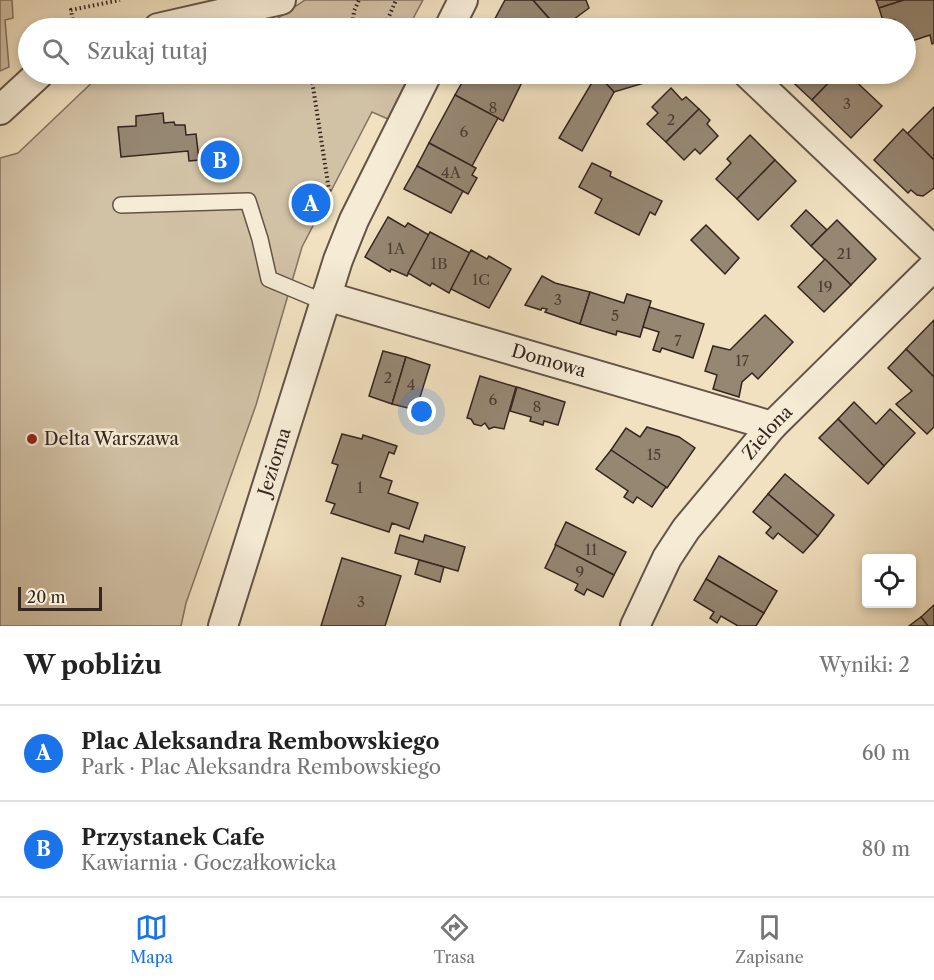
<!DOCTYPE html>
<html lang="pl">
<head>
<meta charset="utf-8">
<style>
	:root { --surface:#fff; --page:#f2f2f2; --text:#222; --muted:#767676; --line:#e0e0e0; --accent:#1a73e8 }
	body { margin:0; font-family:"Libre Caslon Text",serif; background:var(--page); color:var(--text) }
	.controls { position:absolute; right:18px; bottom:18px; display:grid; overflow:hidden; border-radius:6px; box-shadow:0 3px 9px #0003 }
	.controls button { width:54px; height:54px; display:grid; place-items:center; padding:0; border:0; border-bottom:2px solid var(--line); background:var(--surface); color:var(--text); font:30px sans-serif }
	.scale { position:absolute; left:18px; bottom:15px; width:84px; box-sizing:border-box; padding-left:6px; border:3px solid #34251f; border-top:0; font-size:16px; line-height:21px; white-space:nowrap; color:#34251f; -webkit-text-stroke:4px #f6ecd6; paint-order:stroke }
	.you { position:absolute; left:422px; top:412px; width:21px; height:21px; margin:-15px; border:4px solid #fff; border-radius:50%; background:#1a73e8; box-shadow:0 0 0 9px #1a73e833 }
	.badge { display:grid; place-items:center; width:39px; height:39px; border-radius:50%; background:var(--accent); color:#fff; font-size:20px; font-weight:700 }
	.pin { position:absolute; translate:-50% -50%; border:3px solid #fff; box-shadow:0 2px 6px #0006 }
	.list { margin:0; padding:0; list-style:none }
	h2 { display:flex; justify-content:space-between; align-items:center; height:78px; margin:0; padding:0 24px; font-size:26px }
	h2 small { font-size:20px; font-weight:400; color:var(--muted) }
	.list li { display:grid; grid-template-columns:39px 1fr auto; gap:18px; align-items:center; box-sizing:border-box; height:96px; padding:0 24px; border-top:2px solid var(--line) }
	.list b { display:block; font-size:22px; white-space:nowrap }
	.list p { margin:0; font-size:20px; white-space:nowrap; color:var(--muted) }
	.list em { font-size:20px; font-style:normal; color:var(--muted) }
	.icon { flex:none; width:33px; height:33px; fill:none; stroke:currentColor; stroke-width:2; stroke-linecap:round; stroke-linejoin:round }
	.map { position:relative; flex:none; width:934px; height:626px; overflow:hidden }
	.search { position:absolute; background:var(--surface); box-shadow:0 3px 9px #0003; left:18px; right:18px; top:18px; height:66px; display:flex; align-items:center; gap:15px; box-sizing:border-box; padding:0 21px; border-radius:33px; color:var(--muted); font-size:22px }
	.sheet { height:270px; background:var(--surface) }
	nav { display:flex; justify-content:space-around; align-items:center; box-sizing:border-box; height:84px; border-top:2px solid var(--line); background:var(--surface); font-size:16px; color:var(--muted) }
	nav a { display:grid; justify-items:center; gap:3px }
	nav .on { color:var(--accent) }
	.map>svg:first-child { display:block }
	.green { fill:#d1c1a5; stroke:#827362; stroke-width:1.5 }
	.building { fill:#968773; stroke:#34251f; stroke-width:1.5 }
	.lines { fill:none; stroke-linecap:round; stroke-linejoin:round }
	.lane-casing { stroke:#635447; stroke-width:18 }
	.street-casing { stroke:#635447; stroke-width:32 }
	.path { stroke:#34251f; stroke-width:4; stroke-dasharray:1.5 3; stroke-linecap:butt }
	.lane { stroke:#f6ecd6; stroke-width:15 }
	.street { stroke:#f6ecd6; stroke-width:28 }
	.poi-dot { fill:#8f2418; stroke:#f6ecd6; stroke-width:2 }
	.labels { text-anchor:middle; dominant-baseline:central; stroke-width:5; stroke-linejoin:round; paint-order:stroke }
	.number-label { font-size:15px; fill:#4c3e34 }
	.street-label { font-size:18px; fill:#34251f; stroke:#f6ecd6 }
	.poi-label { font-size:18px; fill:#34251f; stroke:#f6ecd6; text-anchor:start }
</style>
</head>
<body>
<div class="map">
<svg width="934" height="626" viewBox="0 0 934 626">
	<rect width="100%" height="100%" fill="#f1e1c0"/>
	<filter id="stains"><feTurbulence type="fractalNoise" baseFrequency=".00333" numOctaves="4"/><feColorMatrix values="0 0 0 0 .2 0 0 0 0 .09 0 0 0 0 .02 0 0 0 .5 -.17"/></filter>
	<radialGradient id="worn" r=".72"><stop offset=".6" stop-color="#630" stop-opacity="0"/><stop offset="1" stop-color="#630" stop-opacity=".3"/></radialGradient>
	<g class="green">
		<polygon points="0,0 12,0 13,18 5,20 9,67 0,71"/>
		<polygon points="305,0 423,0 408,28 244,28 272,22"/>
		<polygon points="101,74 390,74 406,82 388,119 372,112 302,247 256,405 186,603 181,626 0,626 0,158 18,153"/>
	</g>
	<g class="building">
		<polygon points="505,0 533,0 552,22 548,28 490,28"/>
		<polygon points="533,0 586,0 589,8 562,28 558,28"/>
		<polygon points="876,0 904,0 879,8"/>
		<polygon points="904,0 934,0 934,43 932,44 930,35 906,43 906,28 898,28 895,20 884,24 879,8"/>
		<polygon points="467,74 526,74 503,121 455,95"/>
		<polygon points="597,74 671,74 671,75 614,92"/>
		<polygon points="597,74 614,92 582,151 559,138"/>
		<polygon points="784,74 837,74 812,100"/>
		<polygon points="837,74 848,74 882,106 851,138 812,100"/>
		<polygon points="671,88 682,100 686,97 699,109 666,142 647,124 658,113 652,107"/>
		<polygon points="455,95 498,118 472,166 429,143"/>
		<polygon points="934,107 934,160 907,134"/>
		<polygon points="699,109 710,120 707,124 718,136 700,154 695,149 684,160 666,142"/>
		<polygon points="163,113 164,123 174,122 175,125 185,125 186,135 196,134 199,160 189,161 188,151 121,157 118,127 136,126 136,116"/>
		<polygon points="903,129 934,160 934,188 923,196 917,195 911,190 908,193 874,160"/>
		<polygon points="750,135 775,160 737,199 716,179 731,163 727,159"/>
		<polygon points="429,143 476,168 472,175 477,178 468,194 417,166"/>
		<polygon points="775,160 796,181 758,220 737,199"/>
		<polygon points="592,163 611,172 610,176 662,201 655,215 650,212 639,235 595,213 602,199 579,187"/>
		<polygon points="417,166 463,191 451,213 404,189"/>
		<polygon points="806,210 827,230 811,246 791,226"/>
		<polygon points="388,217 405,227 408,223 429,235 407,276 391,269 390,272 365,257"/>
		<polygon points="837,220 876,259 851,285 811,246"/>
		<polygon points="706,225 739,258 725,274 691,240"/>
		<polygon points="430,232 470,253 449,293 432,283 430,286 408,273"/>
		<polygon points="471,250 487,259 489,256 511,269 489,308 451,289"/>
		<polygon points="825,259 851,285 824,312 798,287"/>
		<polygon points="542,276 555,283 590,292 580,324 545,312 547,309 542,308 541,310 525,305"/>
		<polygon points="590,292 624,303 627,294 651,301 640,337 617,331 616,335 580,324"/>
		<polygon points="649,307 704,324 693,358 662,348 660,352 653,350 659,332 643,327"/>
		<polygon points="765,315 793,342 758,379 752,373 742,382 739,397 713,389 717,375 705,371 713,346 730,350"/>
		<polygon points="934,320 934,377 906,349"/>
		<polygon points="906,349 934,377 934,427 927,434 896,404 912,391 888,368"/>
		<polygon points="383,351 406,357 392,404 369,396"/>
		<polygon points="406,357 430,365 416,410 392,404"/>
		<polygon points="480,376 516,387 504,429 494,427 489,429 485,423 481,426 474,424 471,419 467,418"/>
		<polygon points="517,387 565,402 558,425 544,421 543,425 530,421 531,417 510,411"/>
		<polygon points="854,402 876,424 890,409 915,433 884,466 838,419"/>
		<polygon points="838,419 884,466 868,484 819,438"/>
		<polygon points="647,427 679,437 695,448 667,488 611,450 626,428 640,437"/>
		<polygon points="342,434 362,439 363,435 397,446 394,454 389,452 380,477 392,481 388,493 418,503 409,529 392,523 389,532 331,513 335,504 326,501 338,465 332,463"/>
		<polygon points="611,450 666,487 652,507 637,497 633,503 624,497 628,491 596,469"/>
		<polygon points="785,474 834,515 818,536 768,494"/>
		<polygon points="768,494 818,536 803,553 778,533 773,539 766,533 771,527 753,512"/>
		<polygon points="566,522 626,552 614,575 555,545"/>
		<polygon points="400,535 423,542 425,535 465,547 458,571 395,553"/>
		<polygon points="556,545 614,575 603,597 587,589 584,595 575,590 578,584 545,568"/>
		<polygon points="719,556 777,591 764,613 706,579"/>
		<polygon points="342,558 401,576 385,626 321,626"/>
		<polygon points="419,560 444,567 440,582 415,574"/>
		<polygon points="706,579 764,613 756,626 738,626 721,616 717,623 710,618 714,612 694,600"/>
		<polygon points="934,605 934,626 928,626 921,617"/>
		<polygon points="921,617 928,626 909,626"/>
	</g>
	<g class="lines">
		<g class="lane-casing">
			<polyline id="lane" points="121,205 248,201 260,239 269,279 324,302"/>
		</g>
		<g class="street-casing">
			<g id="street">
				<polyline points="158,28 281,0"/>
				<polyline points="449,28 463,0"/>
				<polyline points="748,74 934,251"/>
				<polyline points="0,110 39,74"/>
				<path id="s1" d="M 326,296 L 772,426"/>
				<path id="s2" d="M 223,626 L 338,260 L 354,220 L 427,74"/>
				<path id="s3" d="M 635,626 L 667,558 L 686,529 L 772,426 L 934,266"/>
			</g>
		</g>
		<g class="path">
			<polyline points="74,28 71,10 120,0"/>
			<polyline points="352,28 354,11 359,0"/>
			<polyline points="384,28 396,0"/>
			<polyline points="311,74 331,203"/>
		</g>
		<use href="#lane" class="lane"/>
		<use href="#street" class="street"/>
	</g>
	<circle class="poi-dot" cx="32" cy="439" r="6"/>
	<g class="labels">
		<g class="number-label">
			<text x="847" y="103">3</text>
			<text x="493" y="107">8</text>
			<text x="671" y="119">2</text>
			<text x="464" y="131">6</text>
			<text x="451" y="172">4A</text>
			<text x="396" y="248">1A</text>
			<text x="844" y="253">21</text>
			<text x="439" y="263">1B</text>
			<text x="481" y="279">1C</text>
			<text x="825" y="286">19</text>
			<text x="558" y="299">3</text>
			<text x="615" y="315">5</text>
			<text x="678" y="340">7</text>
			<text x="742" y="360">17</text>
			<text x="388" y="377">2</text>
			<text x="411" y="384">4</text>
			<text x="493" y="399">6</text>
			<text x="537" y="406">8</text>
			<text x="654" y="454">15</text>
			<text x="360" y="487">1</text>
			<text x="591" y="549">11</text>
			<text x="580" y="571">9</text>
			<text x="361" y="601">3</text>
		</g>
		<g class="street-label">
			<text stroke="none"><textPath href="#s1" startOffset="232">Domowa</textPath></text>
			<text stroke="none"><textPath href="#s3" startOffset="236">Zielona</textPath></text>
			<text stroke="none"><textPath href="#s2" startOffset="172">Jeziorna</textPath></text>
		</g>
		<g class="poi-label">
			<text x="44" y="439">Delta Warszawa</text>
		</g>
	</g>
	<rect width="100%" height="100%" filter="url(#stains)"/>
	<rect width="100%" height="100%" fill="url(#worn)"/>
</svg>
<div class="controls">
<button><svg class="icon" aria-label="locate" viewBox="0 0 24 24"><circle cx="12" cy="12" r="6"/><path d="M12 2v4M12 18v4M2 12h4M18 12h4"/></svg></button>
</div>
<div class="scale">20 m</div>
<div class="you"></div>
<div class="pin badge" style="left:311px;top:203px">A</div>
<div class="pin badge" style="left:220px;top:160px">B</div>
<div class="search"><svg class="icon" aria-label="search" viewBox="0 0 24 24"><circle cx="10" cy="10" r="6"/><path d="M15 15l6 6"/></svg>Szukaj tutaj</div>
</div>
<section class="sheet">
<h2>W pobliżu<small>Wyniki: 2</small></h2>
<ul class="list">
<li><span class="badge">A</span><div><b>Plac Aleksandra Rembowskiego</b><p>Park · Plac Aleksandra Rembowskiego</p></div><em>60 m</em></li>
<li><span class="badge">B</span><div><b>Przystanek Cafe</b><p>Kawiarnia · Goczałkowicka</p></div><em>80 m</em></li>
</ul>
</section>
<nav>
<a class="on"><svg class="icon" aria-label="map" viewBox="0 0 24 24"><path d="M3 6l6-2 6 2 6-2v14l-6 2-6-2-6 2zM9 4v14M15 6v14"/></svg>Mapa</a>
<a><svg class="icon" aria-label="directions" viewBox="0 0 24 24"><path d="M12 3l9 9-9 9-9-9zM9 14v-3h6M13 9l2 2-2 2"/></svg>Trasa</a>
<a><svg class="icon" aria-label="saved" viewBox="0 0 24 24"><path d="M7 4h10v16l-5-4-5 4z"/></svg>Zapisane</a>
</nav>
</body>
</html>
